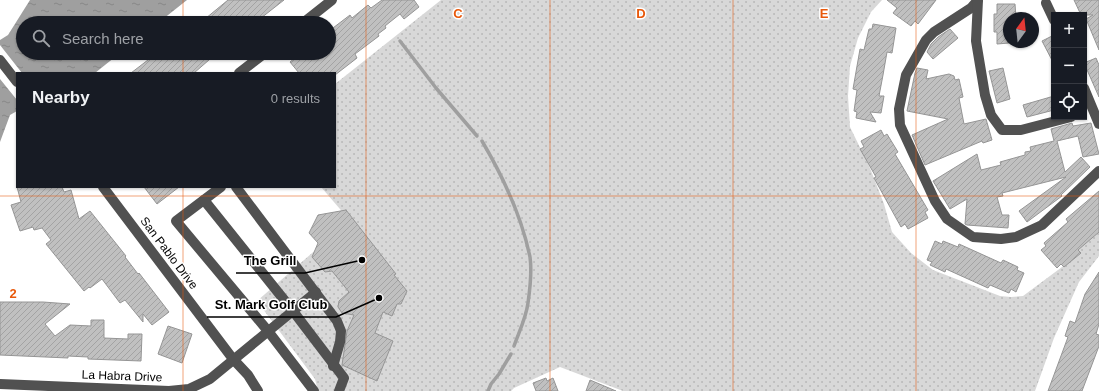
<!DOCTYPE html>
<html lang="en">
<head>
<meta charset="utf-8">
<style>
	:root { --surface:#171b24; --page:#20242c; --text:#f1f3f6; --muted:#9ea1a6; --line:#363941 }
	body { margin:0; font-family:Arial,sans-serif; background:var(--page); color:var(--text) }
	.controls { position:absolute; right:12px; top:12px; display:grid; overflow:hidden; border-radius:0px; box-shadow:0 1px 3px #0004 }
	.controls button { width:36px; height:36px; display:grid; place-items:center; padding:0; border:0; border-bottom:1px solid var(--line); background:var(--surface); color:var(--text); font:20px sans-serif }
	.compass { position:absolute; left:1003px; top:12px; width:36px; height:36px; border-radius:50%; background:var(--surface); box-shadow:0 1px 3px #0004; rotate:15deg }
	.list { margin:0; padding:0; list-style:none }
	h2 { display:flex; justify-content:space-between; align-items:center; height:52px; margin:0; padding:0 16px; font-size:17px }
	h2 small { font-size:13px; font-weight:400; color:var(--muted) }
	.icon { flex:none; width:22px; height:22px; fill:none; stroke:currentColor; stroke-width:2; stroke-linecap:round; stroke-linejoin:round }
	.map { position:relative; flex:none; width:1099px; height:391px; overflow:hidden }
	.search { position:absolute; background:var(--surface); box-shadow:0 1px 3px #0004; left:16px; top:16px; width:320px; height:44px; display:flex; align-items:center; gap:10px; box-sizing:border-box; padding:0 14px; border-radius:22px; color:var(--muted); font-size:15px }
	.panel { position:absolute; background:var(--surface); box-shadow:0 1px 3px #0004; left:16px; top:72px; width:320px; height:116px; border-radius:0px }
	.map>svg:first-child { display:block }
	.grass { fill:url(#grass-dots) }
	.water { fill:url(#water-ripples) }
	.pier { fill:#fff }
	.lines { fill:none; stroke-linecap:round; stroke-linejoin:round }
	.stream { stroke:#9f9f9f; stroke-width:3.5 }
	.building { fill:url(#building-hatch); stroke:#959595 }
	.minor { stroke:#515151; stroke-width:10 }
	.grid { fill:none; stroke:#e8590c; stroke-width:1; stroke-opacity:0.55 }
	.labels { text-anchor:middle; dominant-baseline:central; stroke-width:3; stroke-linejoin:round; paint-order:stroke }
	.street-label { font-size:12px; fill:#000; stroke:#fff }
	.grid-label { font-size:13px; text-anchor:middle; font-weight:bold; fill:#e8590c; stroke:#fff; stroke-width:3; stroke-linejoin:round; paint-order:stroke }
	.leader { fill:none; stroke:#000; stroke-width:1.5 }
	.callout-dot { fill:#000; stroke:#fff; stroke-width:1.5 }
	.callout-label { font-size:13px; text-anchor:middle; font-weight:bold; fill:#000; stroke:#fff; stroke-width:3; stroke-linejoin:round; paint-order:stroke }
</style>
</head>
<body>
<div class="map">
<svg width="1099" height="391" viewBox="0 0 1099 391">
	<defs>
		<pattern id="grass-dots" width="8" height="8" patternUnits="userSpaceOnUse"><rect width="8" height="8" fill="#d8d8d8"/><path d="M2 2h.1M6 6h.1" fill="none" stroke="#b8b8b8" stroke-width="1.8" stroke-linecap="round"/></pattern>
		<pattern id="water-ripples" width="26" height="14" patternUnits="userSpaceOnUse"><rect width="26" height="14" fill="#9f9f9f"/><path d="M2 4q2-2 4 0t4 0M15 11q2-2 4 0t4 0" fill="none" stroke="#878787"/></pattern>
		<pattern id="building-hatch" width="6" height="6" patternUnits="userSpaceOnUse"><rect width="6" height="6" fill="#c0c0c0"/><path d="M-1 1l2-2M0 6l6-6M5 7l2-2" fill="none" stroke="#a3a3a3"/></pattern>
	</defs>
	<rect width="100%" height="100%" fill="#fff"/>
	<polygon class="grass" points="441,0 882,0 871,12 858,38 850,66 848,96 850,127 870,168 884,204 892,232 911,253 933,270 1000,296 1011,297 1023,296 1062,267 1099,227 1099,256 1079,282 1054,338 1035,391 623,391 560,367 514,388 511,391 318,391 315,379 257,301 319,247 352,223 321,187 335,187 335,84"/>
	<polygon class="water" points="30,0 187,0 158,23 23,23 23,53 120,53 95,73 17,73 17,111 10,115 0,142 0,40 8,35"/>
	<polygon class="pier" points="0,45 22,73 17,73 17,100 0,79"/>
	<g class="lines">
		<g class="stream">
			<polyline points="400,41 436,88 477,136"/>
			<path d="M 482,141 C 502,175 522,218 530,257 C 532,271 530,289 528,303 C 526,318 519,332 514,346"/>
			<polyline points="488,391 491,384 499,374 511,354"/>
		</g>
	</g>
	<g class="building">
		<polygon points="228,0 284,0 261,18 265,23 200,23"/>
		<polygon points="382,0 414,0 419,7 404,19 400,14 385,26 386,28 378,34 379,36 355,54 357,58 335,75 335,73 299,73 290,62 301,53 308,60 318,53 329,53 329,31 350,15 352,18 368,5 371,8"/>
		<polygon points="887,0 936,0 918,24 915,21 911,26 893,13 897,8"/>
		<polygon points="1074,0 1099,0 1099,50 1086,19 1093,15 1081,15"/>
		<polygon points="997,4 1015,4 1016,18 1009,18 1009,43 997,44 997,32 994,32 994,14 997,14"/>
		<polygon points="873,24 896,28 892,53 887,52 883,75 879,96 884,96 881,113 870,112 876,122 856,118 857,112 854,111 857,90 853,89 860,49 864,50 869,29 872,29"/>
		<polygon points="950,29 958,38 933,59 927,52 931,44 938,37"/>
		<polygon points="1054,35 1054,64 1042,41"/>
		<polygon points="157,53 217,53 194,73 131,73"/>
		<polygon points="1096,58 1099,65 1099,97 1084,63"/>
		<polygon points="917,68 928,70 926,79 949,74 954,76 955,80 959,79 963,97 959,98 964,124 986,119 992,140 983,143 982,141 925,165 912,135 948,119 907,111 915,73"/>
		<polygon points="1003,68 1010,99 997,103 989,71"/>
		<polygon points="1054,96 1054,110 1027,117 1023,105"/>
		<polygon points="1072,123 1073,126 1091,123 1099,154 1083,157 1078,136 1057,141 1065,172 1081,157 1090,167 1061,195 1062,196 1027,222 1019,211 1066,177 1002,193 1003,196 997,197 1002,215 1009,215 1008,228 967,225 965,224 967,199 950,209 933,181 977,154 981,170 1001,165 1000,162 1025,155 1025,152 1031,151 1030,147 1054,141 1051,129"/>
		<polygon points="881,130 884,136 887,134 898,152 895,154 928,210 925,212 928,218 908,229 905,224 901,227 874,178 876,177 860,149 864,147 861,141"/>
		<polygon points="17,187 62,187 64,192 71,190 79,219 90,211 126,256 125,257 138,274 139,273 169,312 152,325 143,314 143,322 125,300 120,303 102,279 90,288 89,287 84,291 46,244 51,240 42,228 34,230 33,227 20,231 11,205 21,202"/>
		<polygon points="144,187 179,187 157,204"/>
		<polygon points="1099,191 1099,232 1078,250 1081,253 1064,267 1061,264 1057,268 1041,250 1046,246 1044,243 1068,222 1066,219"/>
		<polygon points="346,210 396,274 394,275 407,291 401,304 397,304 392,316 383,312 375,333 393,341 377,381 342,365 347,331 354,315 342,313 338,307 339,301 349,292 332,271 325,272 312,257 318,243 309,233 318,215"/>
		<polygon points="935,241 942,244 943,241 958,247 959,244 1001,263 1003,260 1018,267 1017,270 1024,273 1016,292 1011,289 1009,293 990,285 988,288 946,269 945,272 930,265 932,262 927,260"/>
		<polygon points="1099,272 1099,324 1096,334 1099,335 1099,346 1082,391 1048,391 1068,337 1065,336 1070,321 1075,323 1085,294"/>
		<polygon points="0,302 43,302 70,304 45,324 55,336 70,325 91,326 91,320 104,320 104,338 128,339 128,334 142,334 141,361 88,359 88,357 68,356 68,358 0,355"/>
		<polygon points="168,326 192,334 182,363 158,354"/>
		<polygon points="546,378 547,381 553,378 558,391 536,391 533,383"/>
		<polygon points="590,380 616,391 586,391"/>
	</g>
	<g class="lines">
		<g class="minor">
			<polyline points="978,0 971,8 934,32 926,40 906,75 899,109 900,125 935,201 947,219 973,237 1001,239 1016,237 1042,225 1099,171"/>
			<polyline points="978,0 976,41 985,95 991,115 1002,130 1021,130 1071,117"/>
			<polyline points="1046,3 1054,20"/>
			<polyline points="303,23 332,0"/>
			<polyline points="0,60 17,82"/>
			<polyline points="239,73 265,53"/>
			<polyline points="1084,88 1099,124"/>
			<polyline points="103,187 233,359 248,375 258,391"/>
			<polyline points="221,187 176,221 268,331 314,391"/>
			<polyline points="236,187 337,321 341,331 340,342 333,366"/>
			<polyline points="204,200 293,311 344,378 339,391"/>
			<polyline points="0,384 169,391 189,389 210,379 316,292"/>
		</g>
	</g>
	<path class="grid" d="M 183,0 L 183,23M 366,0 L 366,391M 550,0 L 550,391M 733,0 L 733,391M 916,0 L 916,391M 183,53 L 183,73M 183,187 L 183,391M 0,196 L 1099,196"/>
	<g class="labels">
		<g class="street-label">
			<text transform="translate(169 253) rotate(53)">San Pablo Drive</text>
			<text transform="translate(122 376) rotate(2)">La Habra Drive</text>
		</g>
	</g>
	<g class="grid-label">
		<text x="458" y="18">C</text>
		<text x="641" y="18">D</text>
		<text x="824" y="18">E</text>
		<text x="13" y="298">2</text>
	</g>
	<path class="leader" d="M362 260L305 273H236M379 298L336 317H207"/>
	<g class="callout-dot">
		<circle cx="362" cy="260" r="4"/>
		<circle cx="379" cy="298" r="4"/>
	</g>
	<g class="callout-label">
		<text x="270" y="265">The Grill</text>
		<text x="271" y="309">St. Mark Golf Club</text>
	</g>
</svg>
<div class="controls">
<button>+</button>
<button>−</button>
<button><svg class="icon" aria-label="locate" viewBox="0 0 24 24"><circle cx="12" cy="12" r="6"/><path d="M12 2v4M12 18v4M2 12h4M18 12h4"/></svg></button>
</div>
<svg class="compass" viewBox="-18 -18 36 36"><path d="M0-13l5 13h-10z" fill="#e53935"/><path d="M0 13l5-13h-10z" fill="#9ea1a6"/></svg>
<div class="search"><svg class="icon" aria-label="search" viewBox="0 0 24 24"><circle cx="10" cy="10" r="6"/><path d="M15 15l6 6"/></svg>Search here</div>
<section class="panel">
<h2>Nearby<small>0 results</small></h2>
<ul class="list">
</ul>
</section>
</div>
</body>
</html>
